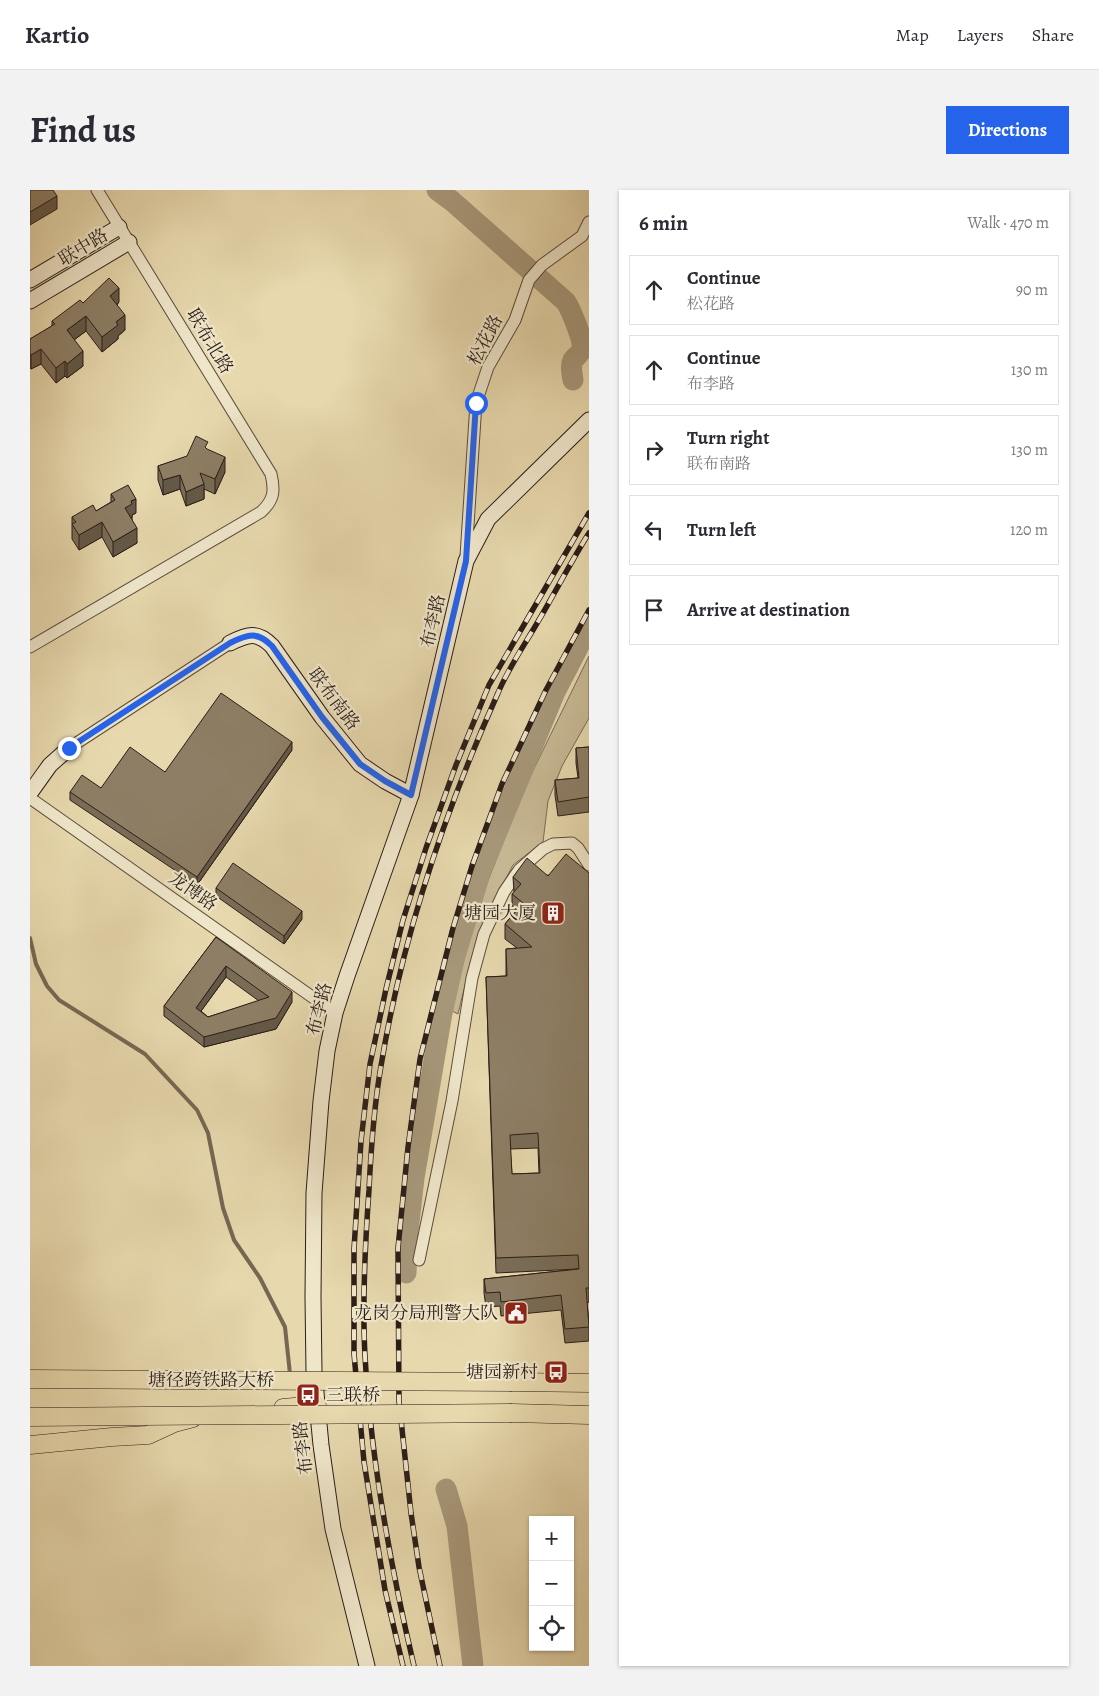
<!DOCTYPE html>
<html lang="en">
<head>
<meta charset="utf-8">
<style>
	:root { --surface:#fff; --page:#f2f2f3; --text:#2b2b33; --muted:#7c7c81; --line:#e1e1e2; --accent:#2563eb }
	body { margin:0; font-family:Alegreya,"Noto Serif SC",serif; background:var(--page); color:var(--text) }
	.controls { position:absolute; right:15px; bottom:15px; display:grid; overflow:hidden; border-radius:0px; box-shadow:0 1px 4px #0004 }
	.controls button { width:45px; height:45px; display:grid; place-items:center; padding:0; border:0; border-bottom:1px solid var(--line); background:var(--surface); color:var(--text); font:25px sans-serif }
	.stop { position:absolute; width:15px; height:15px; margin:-11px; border:4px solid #2563eb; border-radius:50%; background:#fff }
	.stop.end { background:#2563eb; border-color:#fff; box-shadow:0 1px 5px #0008 }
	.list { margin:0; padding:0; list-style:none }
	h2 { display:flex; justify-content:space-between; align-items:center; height:65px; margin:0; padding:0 20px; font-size:21px }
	h2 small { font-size:16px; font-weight:400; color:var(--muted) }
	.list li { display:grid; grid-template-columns:32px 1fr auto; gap:15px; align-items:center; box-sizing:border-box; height:70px; margin:0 10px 10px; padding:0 10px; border:1px solid var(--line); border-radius:0px }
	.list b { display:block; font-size:19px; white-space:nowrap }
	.list p { margin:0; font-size:16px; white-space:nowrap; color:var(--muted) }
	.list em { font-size:16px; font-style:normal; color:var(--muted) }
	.icon { flex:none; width:28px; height:28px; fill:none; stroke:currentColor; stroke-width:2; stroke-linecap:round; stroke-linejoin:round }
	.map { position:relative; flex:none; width:559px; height:1476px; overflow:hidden; border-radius:0px }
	header { display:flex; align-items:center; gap:30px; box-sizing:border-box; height:70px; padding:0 25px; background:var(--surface); border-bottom:1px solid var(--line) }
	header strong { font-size:24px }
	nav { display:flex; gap:28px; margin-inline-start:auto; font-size:18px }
	.intro { display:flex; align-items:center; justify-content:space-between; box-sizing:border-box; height:120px; padding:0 30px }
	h1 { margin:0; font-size:35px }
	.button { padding:12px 22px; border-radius:0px; background:var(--accent); color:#fff; font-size:18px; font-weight:700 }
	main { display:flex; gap:30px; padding:0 30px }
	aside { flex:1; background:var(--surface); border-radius:0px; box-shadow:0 1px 4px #0004 }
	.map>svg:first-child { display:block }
	.green { fill:#c7b894; stroke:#7a6a56 }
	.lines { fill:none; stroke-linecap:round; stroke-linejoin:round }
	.stream { stroke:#766753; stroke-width:4 }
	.river { stroke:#a7987a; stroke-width:21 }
	.street-casing { stroke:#5b4c3d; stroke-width:13 }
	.secondary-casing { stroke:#2c1d18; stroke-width:17 }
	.primary-casing { stroke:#2c1d18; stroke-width:19 }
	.street { stroke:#efe6ca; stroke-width:11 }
	.secondary { stroke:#efe6ca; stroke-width:15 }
	.primary { stroke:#e7d8ad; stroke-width:18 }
	.rail-casing { stroke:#2c1d18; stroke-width:5.5 }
	.rail { stroke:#efe6ca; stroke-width:4; stroke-dasharray:11; stroke-linecap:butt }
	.primary-bridge-casing { stroke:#2c1d18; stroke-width:19; stroke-linecap:butt }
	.primary-bridge { stroke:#e7d8ad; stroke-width:18 }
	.wall { fill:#796c57; stroke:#2c1d18; fill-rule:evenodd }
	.shaded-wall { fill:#635847; stroke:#2c1d18 }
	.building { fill:#8d7e65; stroke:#2c1d18; fill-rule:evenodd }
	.route { stroke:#2563eb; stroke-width:6 }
	.labels { text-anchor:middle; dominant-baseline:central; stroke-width:4.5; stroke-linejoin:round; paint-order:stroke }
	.street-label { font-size:18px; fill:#2c1d18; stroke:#efe6ca }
	.poi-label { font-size:18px; fill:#2c1d18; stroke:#efe6ca; text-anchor:end }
</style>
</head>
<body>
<header>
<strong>Kartio</strong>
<nav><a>Map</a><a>Layers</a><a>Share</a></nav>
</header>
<div class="intro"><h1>Find us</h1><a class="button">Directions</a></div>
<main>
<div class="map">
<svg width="559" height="1476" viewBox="0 0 559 1476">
	<rect width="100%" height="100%" fill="#e7d8ad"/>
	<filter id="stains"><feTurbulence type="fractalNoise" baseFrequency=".004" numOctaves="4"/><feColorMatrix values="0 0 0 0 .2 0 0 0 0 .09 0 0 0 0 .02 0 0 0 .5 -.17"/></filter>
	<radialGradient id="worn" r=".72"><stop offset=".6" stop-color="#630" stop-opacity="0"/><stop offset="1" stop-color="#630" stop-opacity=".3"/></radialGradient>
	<polygon class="green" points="559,466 559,528 532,576 518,611 513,652 483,675 459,720 441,770 428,824 418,819 455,698 495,597"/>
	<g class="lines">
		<polyline class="stream" points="0,748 6,774 17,796 29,810 115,864 167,920 178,943 193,1018 204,1050 230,1088 255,1137 260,1184"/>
		<g class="river">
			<path d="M 407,0 L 422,11 L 536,112 C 541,120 553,149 552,157 C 552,163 546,166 543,170 C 540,177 542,183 543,190"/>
			<polyline points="376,1083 378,1041 384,988 412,823 425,766 451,680 525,502 559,436"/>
			<polyline points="416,1299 427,1336 443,1476"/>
		</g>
		<g class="street-casing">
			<g id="street">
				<polyline points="436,366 446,213 458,177 485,130 499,90 512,75 552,46 559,32"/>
				<path d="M 0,457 L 231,322 C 244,310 245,301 241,284 L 67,0"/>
				<polyline points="39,558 200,453"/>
				<polyline points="0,608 305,823"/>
				<polyline points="389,1070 422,911 442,788 454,744 474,702 489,680 513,659 523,654 542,653 548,658 559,675"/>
			</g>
		</g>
		<g class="secondary-casing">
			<g id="secondary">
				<polyline points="0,90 89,37"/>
				<polyline points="0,111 99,52"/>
				<path d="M 200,453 C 218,444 227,441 242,456 L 292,527 L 330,574 L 355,591 L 381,605"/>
				<polyline points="0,603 20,575 39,558"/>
				<polyline points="337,1476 303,1339 291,1255 284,1182 283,1107 284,1003 291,911 297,861 305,823 317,786 381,605 436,371 458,329 559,230"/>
			</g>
		</g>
		<g class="primary-casing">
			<g id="primary">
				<polyline points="482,1192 559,1193"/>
				<polyline points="253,1218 287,1215"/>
				<polyline points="482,1223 559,1225"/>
				<polyline points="0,1255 82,1247 118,1245 144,1233 163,1228"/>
			</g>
		</g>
		<use href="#street" class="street"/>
		<use href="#secondary" class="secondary"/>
		<use href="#primary" class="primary"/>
		<g class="rail-casing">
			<g id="rail">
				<polyline points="373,1476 355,1400 334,1272 324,1164 324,1059 331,951 340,874 356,799 373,730 396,658 426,575 459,495 559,323"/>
				<path d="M 384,1476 C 360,1374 341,1271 335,1166 C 332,1111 335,1055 339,1000 C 341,958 344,916 351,876 C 372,748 415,621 468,503 C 478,479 493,457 506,435 C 524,405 540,373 559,343"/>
				<polyline points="410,1476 389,1377 381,1323 369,1211 368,1058 378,957 390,869 423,738 442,676 472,594 516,500 559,420"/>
			</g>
		</g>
		<use href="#rail" class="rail"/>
		<g class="primary-bridge-casing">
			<g id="primary-bridge">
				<polyline points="0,1189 482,1192"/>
				<polyline points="0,1227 482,1223"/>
			</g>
		</g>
		<use href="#primary-bridge" class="primary-bridge"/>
	</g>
	<g class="wall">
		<polygon points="89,112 87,115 95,140 88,146 88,149 72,162 56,141 44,150 53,176 37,188 35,186 26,193 11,174 1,179 0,178 0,149 22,136 22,131"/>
		<polygon points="178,260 195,282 185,304 174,299 174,309 156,316 150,299 133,305 128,290 128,276"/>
		<polygon points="81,304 106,323 102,325 102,329 107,353 83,367 72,347 49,360 42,349 42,327 66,321 81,312"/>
		<polygon points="559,557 559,622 528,626 525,605 525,590 548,588 546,573 546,558"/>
		<polygon points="262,560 167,695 40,610 40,602 71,598 135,582"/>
		<path d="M 559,683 L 559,1112 L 557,1113 L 559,1131 L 559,1151 L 535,1153 L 531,1120 L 471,1126 L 470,1116 L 456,1117 L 454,1103 L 454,1089 L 548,1079 L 466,1083 L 456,787 L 476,786 L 476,759 L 487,758 L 475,749 L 475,734 L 486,721 L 482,718 L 482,704 L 484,702 L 483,687 ZM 508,958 L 509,983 L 482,984 L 480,959 Z"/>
		<polygon points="186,698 272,729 254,754 186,706"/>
		<path d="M 186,747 L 262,812 L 246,839 L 174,857 L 134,826 L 134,816 ZM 196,787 L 229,811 L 178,827 L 171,821 Z"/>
	</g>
	<g class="shaded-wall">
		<polygon points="27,6 27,19 0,35 0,22"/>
		<polygon points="89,98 89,112 80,121 80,106"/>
		<polygon points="95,125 95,140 88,146 88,149 72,162 72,147 86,132"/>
		<polygon points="56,126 56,141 37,155 37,140"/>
		<polygon points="11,159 11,174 1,179 1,165"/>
		<polygon points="53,161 53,176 37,188 37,174"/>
		<polygon points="35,171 35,186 26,193 26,178"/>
		<polygon points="195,267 195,282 185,304 185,289"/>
		<polygon points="150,285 150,299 133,305 133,290"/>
		<polygon points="174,294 174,309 156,316 156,302"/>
		<polygon points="106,309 106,323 102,325 102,328 95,332 95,318 101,311"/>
		<polygon points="72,332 72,347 49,360 49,345"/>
		<polygon points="107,338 107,353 83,367 83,352"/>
		<polygon points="262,552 262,560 167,695 167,687"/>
		<polygon points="272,721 272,729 254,754 254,746"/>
		<polygon points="196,776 196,787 166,828 166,818"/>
		<polygon points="262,802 262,812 246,839 174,857 174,847"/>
	</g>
	<g class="building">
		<polygon points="0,0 23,0 27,6 0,22"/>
		<polygon points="79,88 89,98 80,106 95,125 86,132 88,135 72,147 56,126 37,140 53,161 37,174 35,171 26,178 11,159 1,165 0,163 0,149 25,134 22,131 50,110 53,113"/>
		<polygon points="166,246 178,252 175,257 177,259 195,267 185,289 170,283 174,294 156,302 150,285 133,290 128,276 157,266"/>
		<polygon points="98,295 106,309 101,311 102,314 95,318 107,338 83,352 72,332 49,345 42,334 46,332 42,327 63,315 66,321 85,310 81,304"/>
		<polygon points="191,503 262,552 167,687 40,602 52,585 71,598 100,557 135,582"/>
		<polygon points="559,557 559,607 528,612 525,590 549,588 546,558"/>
		<path d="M 536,664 L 559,683 L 559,1098 L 556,1098 L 559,1137 L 535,1139 L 531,1105 L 471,1112 L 470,1102 L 456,1103 L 454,1089 L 549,1079 L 548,1065 L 466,1068 L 456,787 L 477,786 L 476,759 L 502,757 L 475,734 L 493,713 L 482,704 L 491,694 L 483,687 L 497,668 L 518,686 ZM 508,943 L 510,983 L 482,984 L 480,945 Z"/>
		<polygon points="203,673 272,721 254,746 186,698"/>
		<path d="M 186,747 L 262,802 L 246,828 L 174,847 L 134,816 ZM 196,776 L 239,807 L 178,827 L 166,818 Z"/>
	</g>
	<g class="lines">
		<path class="route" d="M 39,558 L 200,453 C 218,444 227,441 242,456 L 292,527 L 330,574 L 355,591 L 381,605 L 436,371 L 446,213"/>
	</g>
	<defs>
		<g id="building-square" transform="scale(1.25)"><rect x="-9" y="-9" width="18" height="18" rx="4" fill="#8f2418" stroke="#efe6ca"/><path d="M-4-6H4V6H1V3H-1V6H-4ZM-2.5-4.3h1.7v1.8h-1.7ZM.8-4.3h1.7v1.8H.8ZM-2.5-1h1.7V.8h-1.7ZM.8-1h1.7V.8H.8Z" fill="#fff"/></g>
		<g id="civic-square" transform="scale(1.25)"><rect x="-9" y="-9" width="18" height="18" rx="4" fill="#8f2418" stroke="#efe6ca"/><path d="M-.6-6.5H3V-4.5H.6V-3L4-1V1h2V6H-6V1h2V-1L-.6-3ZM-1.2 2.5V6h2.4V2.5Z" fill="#fff"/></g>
		<g id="bus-square" transform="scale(1.25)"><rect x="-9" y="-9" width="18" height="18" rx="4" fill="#8f2418" stroke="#efe6ca"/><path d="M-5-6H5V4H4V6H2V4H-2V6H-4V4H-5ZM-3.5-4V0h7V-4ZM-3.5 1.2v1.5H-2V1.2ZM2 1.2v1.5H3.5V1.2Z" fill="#fff"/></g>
	</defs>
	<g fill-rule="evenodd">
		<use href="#building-square" x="523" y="723"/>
		<use href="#civic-square" x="486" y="1123"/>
		<use href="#bus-square" x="526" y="1182"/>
		<use href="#bus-square" x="278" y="1205"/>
	</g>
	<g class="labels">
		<g class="street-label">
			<text transform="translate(53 57) rotate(-31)">联中路</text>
			<text transform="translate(455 150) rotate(-63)">松花路</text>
			<text transform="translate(180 151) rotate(59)">联布北路</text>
			<text transform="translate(403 431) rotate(-77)">布李路</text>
			<text transform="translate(304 509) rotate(53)">联布南路</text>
			<text transform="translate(163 701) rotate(35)">龙博路</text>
			<text transform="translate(289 819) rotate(-76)">布李路</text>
			<text x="181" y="1190">塘径跨铁路大桥</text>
			<text transform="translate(273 1258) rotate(-97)">布李路</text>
		</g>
		<g class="poi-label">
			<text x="506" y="723">塘园大厦</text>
			<text x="468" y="1123">龙岗分局刑警大队</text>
			<text x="508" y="1182">塘园新村</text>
			<text x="296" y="1205" text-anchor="start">三联桥</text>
		</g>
	</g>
	<rect width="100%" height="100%" filter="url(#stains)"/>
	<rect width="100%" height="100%" fill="url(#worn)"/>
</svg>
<div class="controls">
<button>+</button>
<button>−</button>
<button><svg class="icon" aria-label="locate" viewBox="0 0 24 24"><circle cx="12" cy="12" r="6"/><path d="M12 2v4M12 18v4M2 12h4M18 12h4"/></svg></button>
</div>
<div class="stop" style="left:446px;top:213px"></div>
<div class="stop end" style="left:39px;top:558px"></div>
</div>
<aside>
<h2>6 min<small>Walk · 470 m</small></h2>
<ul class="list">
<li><svg class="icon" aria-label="ahead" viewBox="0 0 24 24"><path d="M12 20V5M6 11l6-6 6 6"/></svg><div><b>Continue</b><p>松花路</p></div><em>90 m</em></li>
<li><svg class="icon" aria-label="ahead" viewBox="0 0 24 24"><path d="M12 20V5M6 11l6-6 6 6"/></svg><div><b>Continue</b><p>布李路</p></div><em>130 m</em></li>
<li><svg class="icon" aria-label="right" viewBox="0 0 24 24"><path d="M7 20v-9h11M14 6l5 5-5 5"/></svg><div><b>Turn right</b><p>联布南路</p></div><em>130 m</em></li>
<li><svg class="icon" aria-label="left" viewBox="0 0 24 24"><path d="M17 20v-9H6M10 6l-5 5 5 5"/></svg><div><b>Turn left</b></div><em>120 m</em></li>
<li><svg class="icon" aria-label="arrive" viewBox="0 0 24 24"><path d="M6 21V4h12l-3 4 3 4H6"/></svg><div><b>Arrive at destination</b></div></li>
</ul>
</aside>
</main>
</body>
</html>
